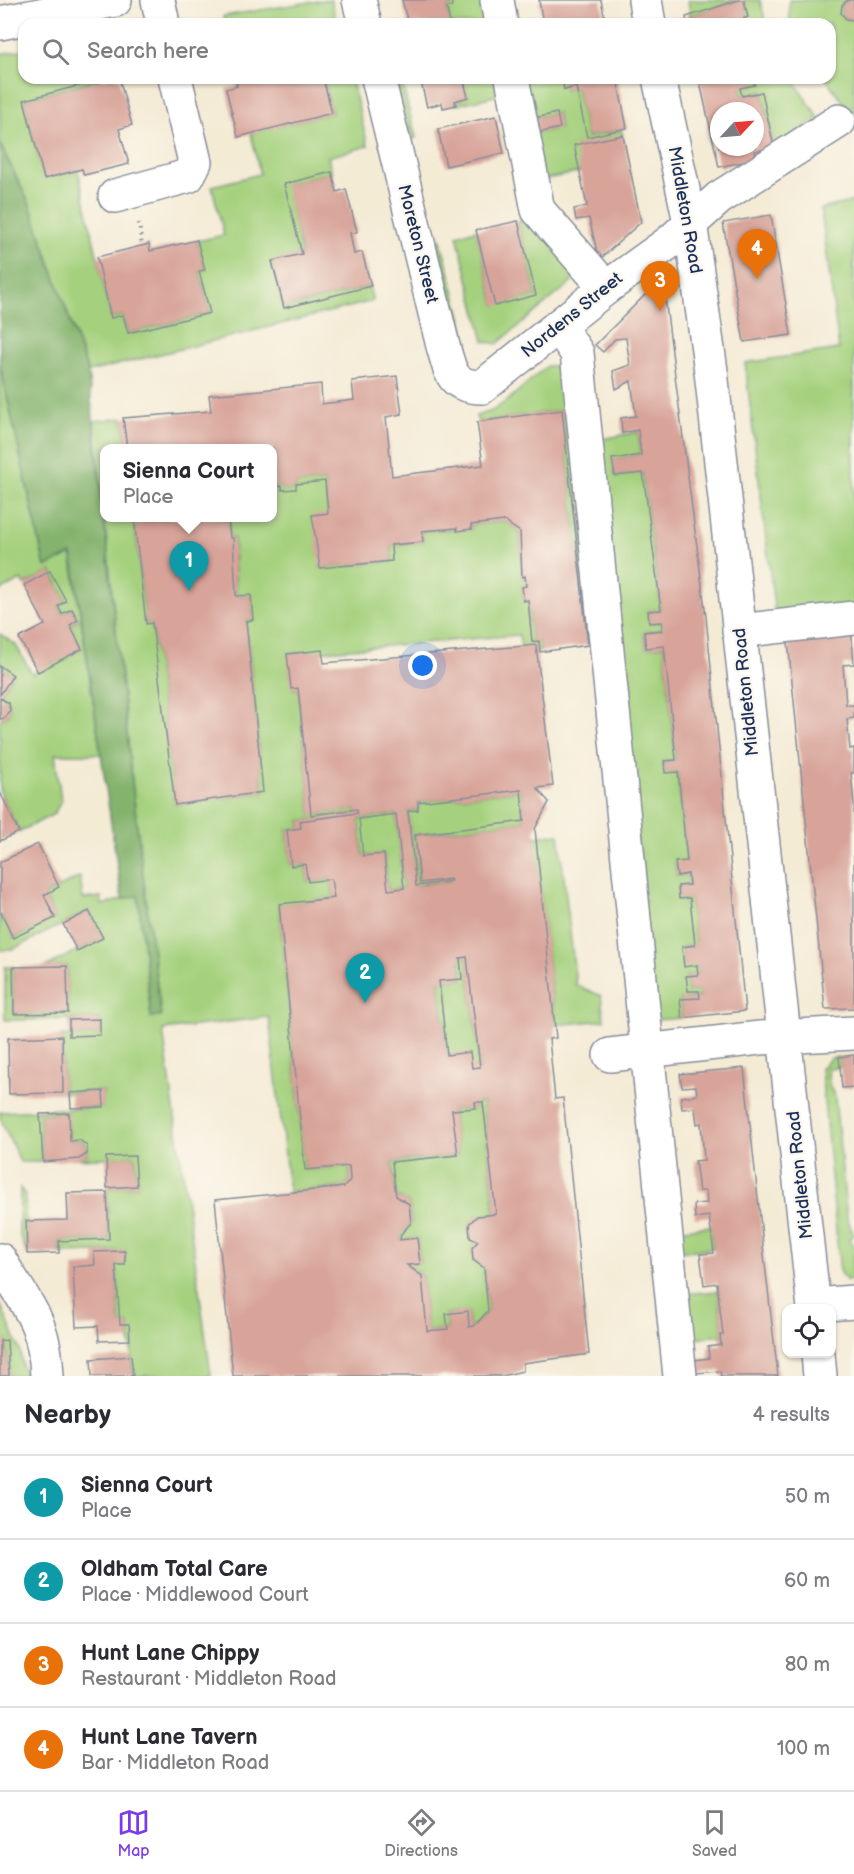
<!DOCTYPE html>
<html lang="en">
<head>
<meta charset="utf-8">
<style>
	:root { --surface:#fff; --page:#f2f2f3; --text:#2b2b33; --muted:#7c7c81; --line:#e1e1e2; --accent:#7c3aed }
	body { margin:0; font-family:"Balsamiq Sans",sans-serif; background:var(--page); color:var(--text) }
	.controls { position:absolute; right:18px; bottom:18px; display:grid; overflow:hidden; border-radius:12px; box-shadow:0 2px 4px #0004 }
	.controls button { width:54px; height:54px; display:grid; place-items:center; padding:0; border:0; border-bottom:2px solid var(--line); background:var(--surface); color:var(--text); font:30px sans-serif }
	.compass { position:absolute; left:710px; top:102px; width:54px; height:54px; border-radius:50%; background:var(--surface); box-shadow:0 2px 4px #0004; rotate:64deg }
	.you { position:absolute; left:423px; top:666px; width:21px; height:21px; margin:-15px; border:4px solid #fff; border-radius:50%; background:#1a73e8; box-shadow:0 0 0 9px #1a73e833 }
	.badge { display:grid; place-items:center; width:39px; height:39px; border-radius:50%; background:var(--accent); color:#fff; font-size:20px; font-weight:700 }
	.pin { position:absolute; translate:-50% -50px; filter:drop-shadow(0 2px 3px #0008) }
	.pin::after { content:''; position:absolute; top:32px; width:21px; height:18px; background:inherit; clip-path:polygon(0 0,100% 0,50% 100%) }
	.popup { position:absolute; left:100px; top:444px; width:177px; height:78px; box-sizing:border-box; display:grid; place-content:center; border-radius:12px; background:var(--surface); filter:drop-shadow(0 2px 4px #0005); font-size:20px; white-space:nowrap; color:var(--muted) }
	.popup b { font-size:22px; color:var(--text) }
	.popup::after { content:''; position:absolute; left:50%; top:100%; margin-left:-12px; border:12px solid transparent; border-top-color:var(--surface) }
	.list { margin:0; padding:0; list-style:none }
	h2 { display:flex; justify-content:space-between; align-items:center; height:78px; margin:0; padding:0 24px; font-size:26px }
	h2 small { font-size:20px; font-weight:400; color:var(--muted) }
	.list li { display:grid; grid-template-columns:39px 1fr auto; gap:18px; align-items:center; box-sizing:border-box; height:84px; padding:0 24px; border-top:2px solid var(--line) }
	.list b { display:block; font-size:22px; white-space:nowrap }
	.list p { margin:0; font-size:20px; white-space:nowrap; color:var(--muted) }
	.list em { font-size:20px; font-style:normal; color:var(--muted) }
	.icon { flex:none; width:33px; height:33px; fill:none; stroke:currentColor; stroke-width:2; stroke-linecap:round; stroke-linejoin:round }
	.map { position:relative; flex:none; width:854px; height:1376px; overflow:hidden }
	.search { position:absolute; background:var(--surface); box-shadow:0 2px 4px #0004; left:18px; right:18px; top:18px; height:66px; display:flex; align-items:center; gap:15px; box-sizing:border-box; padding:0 21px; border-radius:18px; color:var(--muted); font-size:22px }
	.sheet { height:414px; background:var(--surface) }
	nav { display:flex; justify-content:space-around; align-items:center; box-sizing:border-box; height:84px; border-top:2px solid var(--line); background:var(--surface); font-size:16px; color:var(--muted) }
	nav a { display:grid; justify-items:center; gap:3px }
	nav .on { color:var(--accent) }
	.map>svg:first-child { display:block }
	.green { fill:#a5d17e; stroke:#60806e; stroke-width:1.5 }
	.forest { fill:#84b36d; stroke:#507166; stroke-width:1.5 }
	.building { fill:#d8a49a; fill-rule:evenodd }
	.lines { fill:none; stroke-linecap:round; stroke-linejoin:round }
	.minor-casing { stroke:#888d9a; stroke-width:36 }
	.major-casing { stroke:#888d9a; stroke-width:36 }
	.path { stroke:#888d9a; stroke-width:4; stroke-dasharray:1.5 4.5; stroke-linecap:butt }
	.minor { stroke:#fff; stroke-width:33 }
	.major { stroke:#fff; stroke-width:33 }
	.labels { text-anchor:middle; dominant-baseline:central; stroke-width:4.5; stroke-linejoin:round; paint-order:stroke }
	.street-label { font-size:18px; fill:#1b2f5e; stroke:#fbf7ec }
</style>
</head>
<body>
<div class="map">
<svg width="854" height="1376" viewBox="0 0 854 1376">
	<rect width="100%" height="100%" fill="#fbf7ec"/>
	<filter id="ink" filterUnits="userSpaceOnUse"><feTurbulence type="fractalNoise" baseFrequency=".0167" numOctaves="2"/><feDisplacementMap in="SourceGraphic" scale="12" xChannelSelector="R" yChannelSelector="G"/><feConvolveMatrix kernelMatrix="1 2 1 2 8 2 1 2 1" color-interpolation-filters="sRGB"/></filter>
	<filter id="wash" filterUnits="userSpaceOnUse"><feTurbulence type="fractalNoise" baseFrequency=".008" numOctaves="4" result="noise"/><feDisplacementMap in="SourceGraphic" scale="24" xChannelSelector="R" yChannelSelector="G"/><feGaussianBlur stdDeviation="1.35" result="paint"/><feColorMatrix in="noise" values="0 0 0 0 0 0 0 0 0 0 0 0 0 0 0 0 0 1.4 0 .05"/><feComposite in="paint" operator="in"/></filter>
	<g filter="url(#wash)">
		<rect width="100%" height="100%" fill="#f4ebd5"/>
		<g class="green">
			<polygon points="324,0 331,0 337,24 225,24 223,16"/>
			<polygon points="451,0 488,0 493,24 450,24 447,8 452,6"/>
			<polygon points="688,0 739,0 686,17 690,14"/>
			<polygon points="744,0 760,0 766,24 740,24 739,20 748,17"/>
			<polygon points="789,0 848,0 842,5 841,13 846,19 854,20 854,116 825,78 830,78 830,24 790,24"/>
			<polygon points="24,50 24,78 102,78 24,100 44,178 78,170 111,318 123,315 128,333 210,313 199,271 205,270 197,241 224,235 212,186 260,174 251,133 332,113 323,78 351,78 368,146 328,157 332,172 285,184 302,254 272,262 284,308 369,287 373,301 88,372 30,205 0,144 0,54"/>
			<polygon points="396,78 401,78 416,138 411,139"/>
			<polygon points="463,78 504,78 507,93 456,105 455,101 468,97"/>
			<polygon points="521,78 562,78 564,90 576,87 587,137 621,130 623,135 580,172 542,180 533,134 560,128 557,113 530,119"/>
			<polygon points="753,78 792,78 819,118 774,147 762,92 742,96 740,88 755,85"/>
			<polygon points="854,201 854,607 775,615 745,363 839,349 821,209"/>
			<polygon points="529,215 580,275 497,344 484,341 457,235 476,230 495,305 536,295 518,221"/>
			<polygon points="440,237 467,340 462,341 437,243"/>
			<polygon points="0,365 45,567 71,554 101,754 55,754 61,801 54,814 19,832 0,792 0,719 5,718 10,711 9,703 0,695 13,675 0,666 0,634 16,645 32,674 82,649 70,625 78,620 72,609 62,614 58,606 66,601 51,571 24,585 21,580 0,591"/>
			<polygon points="566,365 594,644 588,645 562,410 478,422 476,416 492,411 508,400 547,366"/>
			<polygon points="123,418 127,448 105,448 105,518 134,518 146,624 152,623 175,805 263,792 246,621 253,620 251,595 236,596 234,538 230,538 228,518 273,518 273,487 282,486 282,490 296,489 296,484 325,481 328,513 320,568 392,561 391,545 423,542 422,531 472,529 471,525 504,521 520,532 522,577 525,576 526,586 522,587 524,601 528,600 532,642 539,641 540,652 521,647 519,635 288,654 292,689 298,688 311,815 357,809 357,813 300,821 301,828 287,830 291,865 305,864 308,882 331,879 334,898 279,905 305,1170 349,1166 350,1180 344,1187 289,1192 269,1017 163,1030 211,1376 133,1376 129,1324 120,1324 116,1265 125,1264 125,1251 59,1253 59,1241 109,1239 107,1188 137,1186 135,1156 79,1159 87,1154 87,1146 80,1140 70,1141 68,1113 40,1114 43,1162 20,1162 0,1118 0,1112 103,1107 103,1091 63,1093 62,1036 100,1035 100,1019 5,1020 5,967 13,967 14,1014 68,1012 67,966 45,967 103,938 89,911 11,950 0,950 0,916 2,915 14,938 55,918 44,895 80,877 83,899 101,897 102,905 138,895 151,1017 161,1016 137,827 94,421"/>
			<polygon points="638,432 641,455 613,459 615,476 643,473 661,610 648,611 649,623 662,622 662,630 644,632 646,648 664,646 676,760 664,761 665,772 678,772 687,861 675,863 677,876 688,874 689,885 678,886 679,898 690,898 695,945 682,947 684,966 697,965 698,975 686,976 688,991 699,991 700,997 680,1000 682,1018 655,1020 597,440"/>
			<polygon points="521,790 524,821 415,835 420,883 450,879 451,881 416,886 408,811 418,810 418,802"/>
			<polygon points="396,814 404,888 388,890 384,854 363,856 359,819"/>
			<polygon points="559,834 576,985 601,996 604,1020 555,1025 535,837"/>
			<polygon points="467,957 480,1067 472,1068 447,1055 439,981 462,979 460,958"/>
			<polygon points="839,1057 841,1067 828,1069 829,1084 835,1098 847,1218 854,1235 849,1239 854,1246 852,1280 846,1280 840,1273 821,1068 831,1058"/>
			<polygon points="475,1102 483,1102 495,1214 477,1216 469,1224 470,1237 478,1241 472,1248 473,1260 484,1268 488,1311 474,1326 469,1327 468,1312 446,1314 448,1329 427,1331 422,1276 407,1265 420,1263 417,1238 400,1240 401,1234 411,1223 409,1204 396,1196 392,1162 458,1155 452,1110 476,1108"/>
			<polygon points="20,1188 25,1195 27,1254 19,1233"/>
			<polygon points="711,1226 713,1248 677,1252 674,1230"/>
			<polygon points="718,1291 723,1335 686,1339 682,1294"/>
			<polygon points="0,1304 20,1350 24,1376 9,1376 7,1341 0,1341"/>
		</g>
		<polygon class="forest" points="0,144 30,205 88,372 137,827 161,1017 151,1017 138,896 122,899 72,554 45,567 0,365"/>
		<g id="blocks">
			<g class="building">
				<polygon points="402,0 451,0 452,6 447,8 450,24 408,24"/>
				<polygon points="539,0 601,0 606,24 543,24"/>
				<polygon points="739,0 744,0 748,17 739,20 740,24 687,24 686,17"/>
				<polygon points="848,0 854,0 854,20 846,19 841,13 842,5"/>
				<polygon points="108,78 119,78 132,125 119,129 129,164 84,175 82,169 44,179 24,100"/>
				<polygon points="235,78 323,78 332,113 238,137 226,89 237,86"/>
				<polygon points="420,78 463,78 468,97 455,101 456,105 443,108 442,103 427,107"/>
				<polygon points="562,78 617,78 627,128 587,137 576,87 564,90"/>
				<path d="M 699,78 L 753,78 L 755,85 L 740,88 L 742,96 L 762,92 L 774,147 L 755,151 L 756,159 L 719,167 ZM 719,111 L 755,111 L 755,147 L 719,147 Z"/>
				<polygon points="557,113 560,128 533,134 530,119"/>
				<polygon points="496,116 504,153 446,166 438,129"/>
				<polygon points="623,135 641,222 599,260 589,218 576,220 574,209 587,206 574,145"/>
				<polygon points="332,172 337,192 346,189 357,232 350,233 354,254 362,252 371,286 284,308 272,261 302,254 284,184"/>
				<polygon points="771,215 791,335 744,342 723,223"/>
				<polygon points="518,221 536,295 495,306 476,230"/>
				<polygon points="197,240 205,270 199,271 210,313 128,333 123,315 111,318 97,257 149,244 150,251"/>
				<polygon points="663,282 706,617 745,1011 682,1018 680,999 700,998 699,991 688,991 686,976 698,975 697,965 684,967 682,947 695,945 690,898 679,899 678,886 689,885 688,874 677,876 675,862 687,861 678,772 665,773 664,761 676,760 664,646 646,648 644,632 662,630 662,622 649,623 648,611 661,610 647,503 643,473 615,476 612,459 641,455 638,430 622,433 621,418 636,416 631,381 616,389 613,371 630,365 626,338 615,339 603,352 595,345 657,283"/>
				<polygon points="397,376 402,414 386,417 392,476 483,465 477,422 562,410 588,645 540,652 539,641 532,642 528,600 524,601 522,587 526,586 525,576 522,577 520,532 504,521 471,525 472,529 457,531 457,528 422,531 423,542 391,545 392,561 320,568 312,515 328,513 325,481 296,484 296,489 282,490 282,486 273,487 273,448 127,448 123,418 211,411 209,395 321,384 322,404 354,400 352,381"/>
				<polygon points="134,518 228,518 230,538 233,538 236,596 251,595 253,620 246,621 263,792 175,805 152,623 146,624"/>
				<polygon points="50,571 66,601 58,606 62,614 72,609 78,620 70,625 82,649 38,672 19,638 45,625 24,585"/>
				<polygon points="851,627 854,664 843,665 846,705 854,705 854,718 847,719 850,749 854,748 854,773 851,773 854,804 854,1008 825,1009 787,632"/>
				<path d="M 536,645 L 553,786 L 537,788 L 549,802 L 535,829 L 556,1038 L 549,1039 L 555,1099 L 563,1098 L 589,1354 L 523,1363 L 523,1371 L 502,1376 L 233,1376 L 215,1200 L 344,1187 L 350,1180 L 349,1166 L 305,1170 L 279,904 L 334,898 L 331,879 L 308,882 L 305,864 L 291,866 L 287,830 L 301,828 L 300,821 L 357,813 L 357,809 L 311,815 L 298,688 L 291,689 L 287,654 L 322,650 L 324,663 ZM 521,790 L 524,821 L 415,835 L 420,883 L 450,879 L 451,881 L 416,886 L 408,811 L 418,810 L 418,802 ZM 396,814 L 404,888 L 388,890 L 384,854 L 363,856 L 359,819 ZM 467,957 L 480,1067 L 472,1068 L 470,1052 L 447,1055 L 439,981 L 462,979 L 460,958 ZM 475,1102 L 483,1102 L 496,1214 L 477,1216 L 469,1224 L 470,1238 L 478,1241 L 472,1248 L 473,1260 L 484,1268 L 488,1311 L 474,1326 L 469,1327 L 468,1311 L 446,1314 L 448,1329 L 427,1331 L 422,1276 L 407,1265 L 420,1264 L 417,1238 L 400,1240 L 401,1234 L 411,1223 L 409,1204 L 396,1196 L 392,1162 L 458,1155 L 452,1110 L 476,1108 Z"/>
				<polygon points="0,666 13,675 0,695"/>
				<polygon points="0,698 9,703 10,711 5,718 0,719"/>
				<polygon points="0,792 19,832 0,841"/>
				<polygon points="38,844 59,887 44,895 55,918 13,938 0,911 0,862"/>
				<polygon points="89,911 103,938 77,951 63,924"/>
				<polygon points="67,966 68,1013 14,1014 13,967"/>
				<polygon points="100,1019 100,1035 69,1036 69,1020"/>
				<polygon points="62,1036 63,1093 9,1094 8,1038"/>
				<polygon points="854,1055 854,1087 842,1088 839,1057"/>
				<polygon points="744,1068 765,1264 778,1376 721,1376 720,1371 696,1373 694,1360 709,1358 708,1347 721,1345 720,1335 723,1335 717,1283 704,1285 700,1254 714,1253 709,1216 695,1218 694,1204 707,1203 706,1191 699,1191 695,1161 704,1160 701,1123 697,1124 695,1108 682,1109 681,1097 697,1095 696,1086 682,1087 680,1074"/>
				<polygon points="103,1091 104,1107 71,1108 70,1093"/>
				<polygon points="69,1113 70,1141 80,1140 87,1146 87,1154 79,1159 43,1162 40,1114"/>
				<polygon points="135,1156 137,1186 107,1188 106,1157"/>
				<polygon points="107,1192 109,1239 59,1241 59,1253 27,1254 26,1221 68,1220 67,1193"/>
				<polygon points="125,1251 125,1265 116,1265 120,1324 129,1324 130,1340 99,1341 98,1326 76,1327 73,1267 95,1265 94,1252"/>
				<polygon points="7,1340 9,1376 0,1376 0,1341"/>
				<polygon points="131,1356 133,1376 92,1376 91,1359"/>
			</g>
		</g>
	</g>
	<g filter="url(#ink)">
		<use href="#blocks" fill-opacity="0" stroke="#888d9a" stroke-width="1.5"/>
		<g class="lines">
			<g class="minor-casing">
				<g id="minor">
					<polyline points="158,0 163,24"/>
					<polyline points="359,0 365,24"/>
					<polyline points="497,0 501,24"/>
					<polyline points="0,23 115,0"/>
					<path d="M 378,78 L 443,346 C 451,373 451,386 482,387 L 606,288 L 671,241 L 719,198 L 839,121"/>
					<polyline points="512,78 538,210 606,288"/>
					<polyline points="115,196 188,176 195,162 175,78"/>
					<polyline points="559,327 577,353 680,1376"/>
					<polyline points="739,631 854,618"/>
					<polyline points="610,1055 760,1038 854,1033"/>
					<path d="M 0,1260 C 26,1306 45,1319 47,1376"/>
					<polyline points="814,1305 854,1302"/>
				</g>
			</g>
			<g class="major-casing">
				<g id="major">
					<polyline points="645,0 649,24"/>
					<polyline points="659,78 690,222 711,371 814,1308"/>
					<polyline points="818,1354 820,1376"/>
				</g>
			</g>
			<polyline class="path" points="139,223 142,246"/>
			<use href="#minor" class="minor"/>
			<use href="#major" class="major"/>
		</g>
	</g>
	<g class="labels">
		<g class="street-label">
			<text transform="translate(685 210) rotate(80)">Middleton Road</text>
			<text transform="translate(418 244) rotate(76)">Moreton Street</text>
			<text transform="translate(572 315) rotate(-39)">Nordens Street</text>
			<text transform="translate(746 692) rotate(-96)">Middleton Road</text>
			<text transform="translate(800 1175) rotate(-96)">Middleton Road</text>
		</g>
	</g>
</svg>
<div class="controls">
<button><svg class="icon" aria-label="locate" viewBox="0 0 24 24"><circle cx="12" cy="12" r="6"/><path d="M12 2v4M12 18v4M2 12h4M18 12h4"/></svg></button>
</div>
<svg class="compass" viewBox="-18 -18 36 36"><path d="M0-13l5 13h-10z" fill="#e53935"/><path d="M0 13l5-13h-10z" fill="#7c7c81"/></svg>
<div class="you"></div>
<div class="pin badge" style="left:189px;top:591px;background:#0f9aa8">1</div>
<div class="popup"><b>Sienna Court</b>Place</div>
<div class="pin badge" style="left:365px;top:1003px;background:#0f9aa8">2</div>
<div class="pin badge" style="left:660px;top:311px;background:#e8710a">3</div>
<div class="pin badge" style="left:757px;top:279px;background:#e8710a">4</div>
<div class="search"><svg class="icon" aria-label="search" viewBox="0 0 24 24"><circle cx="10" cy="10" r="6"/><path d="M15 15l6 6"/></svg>Search here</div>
</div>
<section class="sheet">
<h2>Nearby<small>4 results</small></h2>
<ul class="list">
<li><span class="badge" style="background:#0f9aa8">1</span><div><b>Sienna Court</b><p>Place</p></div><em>50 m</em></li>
<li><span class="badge" style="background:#0f9aa8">2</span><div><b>Oldham Total Care</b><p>Place · Middlewood Court</p></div><em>60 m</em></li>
<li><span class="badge" style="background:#e8710a">3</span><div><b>Hunt Lane Chippy</b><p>Restaurant · Middleton Road</p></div><em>80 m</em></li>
<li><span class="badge" style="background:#e8710a">4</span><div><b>Hunt Lane Tavern</b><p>Bar · Middleton Road</p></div><em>100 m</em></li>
</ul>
</section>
<nav>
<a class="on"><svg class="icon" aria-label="map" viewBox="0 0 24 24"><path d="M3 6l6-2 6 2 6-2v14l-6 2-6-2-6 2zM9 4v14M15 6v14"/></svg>Map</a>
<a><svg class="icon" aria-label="directions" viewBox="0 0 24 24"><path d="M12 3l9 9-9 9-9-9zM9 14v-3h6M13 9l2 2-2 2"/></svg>Directions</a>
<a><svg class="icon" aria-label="saved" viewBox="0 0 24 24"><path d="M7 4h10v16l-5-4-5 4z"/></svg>Saved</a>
</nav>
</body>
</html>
